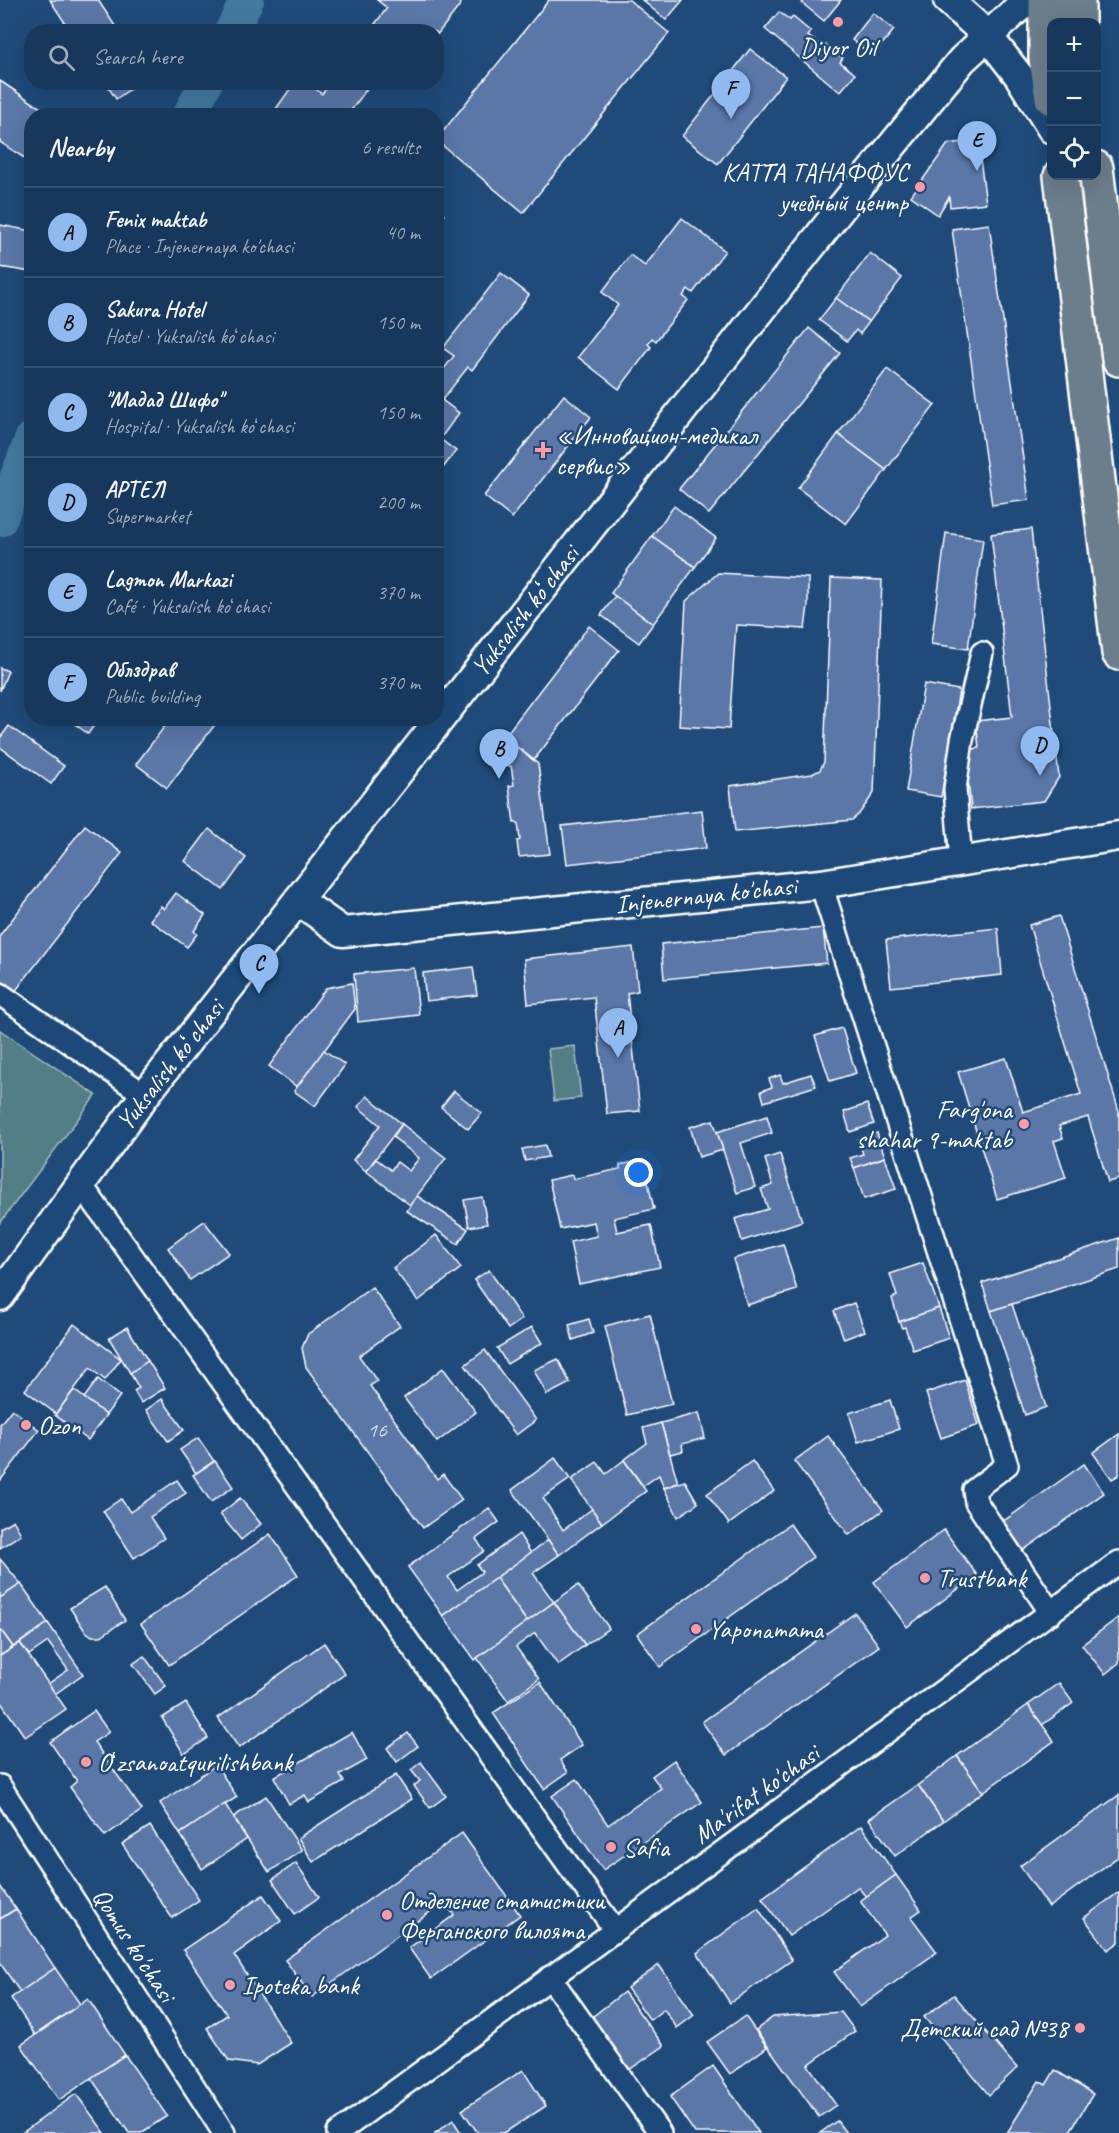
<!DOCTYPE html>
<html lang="en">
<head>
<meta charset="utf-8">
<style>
	:root { --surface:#17385c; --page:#203f62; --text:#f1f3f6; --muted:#9eacbb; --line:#365272; --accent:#90b9f0 }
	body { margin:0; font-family:Caveat,sans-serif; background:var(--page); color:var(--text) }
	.controls { position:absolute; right:18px; top:18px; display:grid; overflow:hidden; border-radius:12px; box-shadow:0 6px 24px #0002 }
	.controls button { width:54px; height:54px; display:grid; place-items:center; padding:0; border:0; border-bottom:2px solid var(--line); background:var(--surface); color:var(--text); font:30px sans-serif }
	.you { position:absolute; left:639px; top:1173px; width:21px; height:21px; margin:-15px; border:4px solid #fff; border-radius:50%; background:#1a73e8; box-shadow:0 0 0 9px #1a73e833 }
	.badge { display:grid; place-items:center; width:39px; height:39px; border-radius:50%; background:var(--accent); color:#111; font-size:20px; font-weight:700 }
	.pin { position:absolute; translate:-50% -50px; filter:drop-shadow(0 2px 3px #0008) }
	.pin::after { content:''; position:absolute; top:32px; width:21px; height:18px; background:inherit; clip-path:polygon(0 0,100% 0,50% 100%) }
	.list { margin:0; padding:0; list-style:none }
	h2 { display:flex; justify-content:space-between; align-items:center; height:78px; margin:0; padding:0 24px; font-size:26px }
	h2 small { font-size:20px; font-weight:400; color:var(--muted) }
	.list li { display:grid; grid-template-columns:39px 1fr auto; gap:18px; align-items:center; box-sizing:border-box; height:90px; padding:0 24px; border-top:2px solid var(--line) }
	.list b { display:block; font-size:22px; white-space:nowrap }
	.list p { margin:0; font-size:20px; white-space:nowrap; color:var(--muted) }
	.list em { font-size:20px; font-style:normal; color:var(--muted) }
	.icon { flex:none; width:33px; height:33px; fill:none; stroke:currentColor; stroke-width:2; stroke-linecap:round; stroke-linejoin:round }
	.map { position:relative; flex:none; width:1119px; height:2133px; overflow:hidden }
	.search { position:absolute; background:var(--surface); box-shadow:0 6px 24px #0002; left:24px; top:24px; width:420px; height:66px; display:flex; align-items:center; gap:15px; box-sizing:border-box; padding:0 21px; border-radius:24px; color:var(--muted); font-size:22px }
	.panel { position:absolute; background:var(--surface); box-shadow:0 6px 24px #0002; left:24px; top:108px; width:420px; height:618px; border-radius:24px }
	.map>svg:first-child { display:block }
	.green { fill:#537e86; stroke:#a9bec2; stroke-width:1.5 }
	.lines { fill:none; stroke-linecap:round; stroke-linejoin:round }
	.river { stroke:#42799e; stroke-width:34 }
	.building { fill:#5a77a8; stroke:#fff; stroke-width:1.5 }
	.street-casing { stroke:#fff; stroke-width:26 }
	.secondary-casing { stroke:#fff; stroke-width:33 }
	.primary-casing { stroke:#fff; stroke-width:38 }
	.street { stroke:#1f4a7a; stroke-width:21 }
	.secondary { stroke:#1f4a7a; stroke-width:28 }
	.primary { stroke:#6c7d8b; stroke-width:33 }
	.poi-dot { fill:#ff9aa2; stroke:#1f4a7a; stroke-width:2 }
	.labels { text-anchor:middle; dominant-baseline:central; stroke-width:5; stroke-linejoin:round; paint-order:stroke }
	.number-label { font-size:22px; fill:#d6dde9 }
	.poi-label { font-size:26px; fill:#fff; stroke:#1f4a7a; text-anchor:start }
	.street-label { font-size:26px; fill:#fff; stroke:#1f4a7a }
</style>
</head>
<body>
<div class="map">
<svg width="1119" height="2133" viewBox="0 0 1119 2133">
	<rect width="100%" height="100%" fill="#1f4a7a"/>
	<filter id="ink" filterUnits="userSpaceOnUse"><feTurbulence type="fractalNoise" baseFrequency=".0167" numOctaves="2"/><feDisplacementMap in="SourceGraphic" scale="12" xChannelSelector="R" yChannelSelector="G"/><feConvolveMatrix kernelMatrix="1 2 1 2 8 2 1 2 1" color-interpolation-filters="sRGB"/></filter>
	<g filter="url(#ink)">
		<g class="green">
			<polygon points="0,1030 96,1095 0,1223"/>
			<polygon points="575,1046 581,1098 554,1101 548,1049"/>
		</g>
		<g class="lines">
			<g class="river">
				<polyline points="231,32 247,0"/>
				<polyline points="189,116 206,82"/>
				<polyline points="0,520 32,438"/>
			</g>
		</g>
		<g class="building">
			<polygon points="50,0 98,0 119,32 71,32"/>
			<polygon points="377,0 455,0 461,4 436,36 436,32 369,32 387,8"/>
			<polygon points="549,0 629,0 669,33 523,213 436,140"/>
			<polygon points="642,0 683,0 666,20"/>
			<polygon points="805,0 841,0 824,21 802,3"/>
			<polygon points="779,12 790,20 793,17 811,32 808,36 824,48 826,45 843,58 840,62 855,74 840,92 765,29"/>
			<polygon points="873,13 894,30 872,56 852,40"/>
			<polygon points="750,49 786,77 718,164 682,136"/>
			<polygon points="0,81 53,116 32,116 32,163 0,142"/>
			<polygon points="105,82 140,82 116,99"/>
			<polygon points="295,82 307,82 322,94 331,82 372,82 347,116 271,116"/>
			<polygon points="963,142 973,147 980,159 986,203 950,207 949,197 938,215 911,196 948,144"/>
			<polygon points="436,209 444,215 436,226"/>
			<polygon points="682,218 725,251 693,293 688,289 683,296 688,300 656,341 652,338 648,344 651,347 619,389 578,357 618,305 602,292 630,255 645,266"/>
			<polygon points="989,224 1029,500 992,505 952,229"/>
			<polygon points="0,225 32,231 32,272 0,267"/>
			<polygon points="870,253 902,278 869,322 836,298"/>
			<polygon points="501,273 529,295 472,370 468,367 442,400 459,413 440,439 456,451 436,477 436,379 454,356 443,348"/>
			<polygon points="836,298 869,322 860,334 856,330 847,341 819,320"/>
			<polygon points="809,328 840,353 709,514 679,489"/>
			<polygon points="887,369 935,405 886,470 838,434"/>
			<polygon points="564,395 591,417 512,518 484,496"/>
			<polygon points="838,434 886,470 846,524 798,488"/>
			<polygon points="674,506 716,538 695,567 652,536"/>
			<polygon points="1031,529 1059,777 1044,801 971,809 965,750 979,748 976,721 1012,717 991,534"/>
			<polygon points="946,533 983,539 968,649 931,644"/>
			<polygon points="652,536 695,567 653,624 611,593"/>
			<polygon points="718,573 808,578 808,605 805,629 736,625 729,729 679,726 686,601"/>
			<polygon points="831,578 882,580 874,793 859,814 852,820 735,832 730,786 812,774 820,770 824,762"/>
			<polygon points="615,596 653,624 639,643 601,615"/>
			<polygon points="589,626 619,650 534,760 504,737"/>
			<polygon points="0,668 8,671 0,691"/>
			<polygon points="924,684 959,690 941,797 906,791"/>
			<polygon points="67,718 99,718 88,734"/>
			<polygon points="171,718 220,718 167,788 136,764"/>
			<polygon points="9,726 64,766 51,784 0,747 0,738"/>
			<polygon points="504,737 538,764 550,854 519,857 517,841 520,840 518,823 514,823 509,786 514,785 511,766 507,766 505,755 495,748"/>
			<polygon points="702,810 706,848 567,864 562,826"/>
			<polygon points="85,825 122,853 14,993 0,982 0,935"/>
			<polygon points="209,829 246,858 223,890 185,861"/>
			<polygon points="176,893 205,915 194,931 197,934 187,947 150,920 161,906 164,909"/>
			<polygon points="1059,916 1119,1111 1119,1179 1108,1182 1088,1117 1059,1126 1063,1138 1054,1141 1066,1178 997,1199 958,1072 1006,1058 1023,1112 1081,1094 1029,925"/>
			<polygon points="823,928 827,963 664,979 661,944"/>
			<polygon points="998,928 1002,975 891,987 886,940"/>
			<polygon points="633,947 638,991 627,993 640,1111 607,1114 594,997 528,1004 524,959"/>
			<polygon points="473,967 477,995 426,1001 423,973"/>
			<polygon points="414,968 419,1015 358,1022 354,974"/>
			<polygon points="352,983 355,1009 297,1087 269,1066 326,988"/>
			<polygon points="842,1028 856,1073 830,1081 815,1036"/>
			<polygon points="324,1050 345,1065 315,1106 294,1091"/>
			<polygon points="811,1074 816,1086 764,1102 761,1091 772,1087 769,1079 780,1075 783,1083"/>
			<polygon points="454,1091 482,1113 468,1129 441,1107"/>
			<polygon points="367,1096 402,1124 366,1171 353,1160 380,1125 358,1107"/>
			<polygon points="867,1104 874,1124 850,1132 844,1112"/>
			<polygon points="767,1116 772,1133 741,1143 755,1187 737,1193 717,1132"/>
			<polygon points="713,1120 723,1150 699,1157 690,1127"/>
			<polygon points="402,1124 446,1158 410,1205 366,1171 376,1159 391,1170 397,1162 409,1171 419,1158 393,1137"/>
			<polygon points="877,1133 885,1157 854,1168 850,1158 863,1154 858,1139"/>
			<polygon points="545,1145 548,1157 525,1161 522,1149"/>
			<polygon points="780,1154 802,1221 742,1241 735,1219 768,1209 761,1189 773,1185 765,1159"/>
			<polygon points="885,1157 896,1189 864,1199 854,1168"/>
			<polygon points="643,1160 654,1209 614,1218 617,1232 651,1225 660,1267 579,1284 570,1242 597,1236 594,1222 560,1229 549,1180 572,1175 573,1179 620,1169 620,1165"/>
			<polygon points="417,1196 468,1229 458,1244 407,1211"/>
			<polygon points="482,1197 487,1224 469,1227 464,1200"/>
			<polygon points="204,1221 229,1253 190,1280 168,1248"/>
			<polygon points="436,1235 461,1268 418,1301 393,1268"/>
			<polygon points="1119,1238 1119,1269 991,1311 982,1283"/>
			<polygon points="783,1244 797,1290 747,1305 733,1259"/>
			<polygon points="923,1263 939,1308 899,1322 892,1298 897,1296 890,1274"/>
			<polygon points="489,1270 522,1319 508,1329 474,1280"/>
			<polygon points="372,1287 400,1326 359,1356 377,1381 370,1386 437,1479 443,1474 462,1500 423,1528 306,1367 302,1348 308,1334"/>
			<polygon points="854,1303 865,1331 844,1339 834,1311"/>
			<polygon points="1012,1304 1046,1407 1025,1415 991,1311"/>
			<polygon points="939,1308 949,1338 913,1350 905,1327 902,1328 899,1322"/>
			<polygon points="650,1314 672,1404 627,1415 605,1326"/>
			<polygon points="589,1319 593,1333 573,1340 569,1325"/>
			<polygon points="74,1324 121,1359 105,1380 90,1368 56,1414 25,1390"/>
			<polygon points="127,1327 148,1361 130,1373 109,1338"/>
			<polygon points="532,1327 542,1343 507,1364 497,1348"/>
			<polygon points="485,1350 536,1420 516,1435 465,1365"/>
			<polygon points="558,1359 570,1383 547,1395 534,1370"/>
			<polygon points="148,1361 165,1388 141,1403 134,1391 139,1388 130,1373"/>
			<polygon points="443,1368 476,1412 437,1442 404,1398"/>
			<polygon points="98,1379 120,1396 106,1415 84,1398"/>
			<polygon points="965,1380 979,1425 941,1438 926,1393"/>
			<polygon points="74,1390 106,1415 88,1440 55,1415"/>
			<polygon points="162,1399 184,1430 168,1441 146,1410"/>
			<polygon points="890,1400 899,1429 858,1442 849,1413"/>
			<polygon points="12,1409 39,1430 0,1481 0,1424"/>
			<polygon points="699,1413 705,1438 682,1444 683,1451 670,1454 661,1423"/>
			<polygon points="661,1423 678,1483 664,1488 659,1475 643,1486 624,1460 647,1443 643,1428"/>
			<polygon points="1119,1434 1119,1475 1112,1479 1093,1453"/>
			<polygon points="828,1436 883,1510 849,1535 794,1461"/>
			<polygon points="198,1438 214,1461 196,1473 180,1450"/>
			<polygon points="555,1458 570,1479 543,1498 563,1530 592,1509 602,1523 559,1555 512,1490"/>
			<polygon points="624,1460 646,1491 602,1523 571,1480 597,1462 606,1474"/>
			<polygon points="215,1461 233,1487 211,1502 193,1475"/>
			<polygon points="752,1461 774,1491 729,1524 707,1494"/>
			<polygon points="1084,1464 1104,1493 1018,1554 998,1525"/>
			<polygon points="177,1480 186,1493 150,1517 164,1538 134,1558 103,1511 121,1499 130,1512"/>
			<polygon points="685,1481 698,1503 678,1517 664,1488"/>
			<polygon points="240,1498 261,1524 241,1540 220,1514"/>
			<polygon points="489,1508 499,1522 476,1539 484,1551 448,1577 457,1590 482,1572 477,1565 519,1534 531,1553 443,1616 408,1567"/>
			<polygon points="13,1520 21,1534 0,1548 0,1528"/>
			<polygon points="790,1524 813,1557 660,1667 637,1634"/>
			<polygon points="944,1530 977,1575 907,1627 874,1582"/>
			<polygon points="270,1534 298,1575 169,1665 141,1624"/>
			<polygon points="548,1540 559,1555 533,1573 554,1602 527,1622 496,1578"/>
			<polygon points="0,1559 21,1584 0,1598"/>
			<polygon points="496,1578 527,1622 475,1660 443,1616"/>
			<polygon points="21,1584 48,1623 13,1647 0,1629 0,1598"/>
			<polygon points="578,1585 609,1628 585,1645 554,1602"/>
			<polygon points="105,1587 125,1620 101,1636 92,1636 85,1631 70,1608"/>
			<polygon points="554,1602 585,1645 558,1665 535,1633 516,1647 539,1679 508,1701 477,1658"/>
			<polygon points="855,1613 879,1646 726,1755 702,1722"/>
			<polygon points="1119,1617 1119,1663 1105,1674 1082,1645"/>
			<polygon points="48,1623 83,1674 55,1694 48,1684 68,1670 48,1642 29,1655 20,1643"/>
			<polygon points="0,1629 13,1647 0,1656"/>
			<polygon points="20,1643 66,1709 25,1737 0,1701 0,1656"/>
			<polygon points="324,1643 345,1674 239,1748 218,1718"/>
			<polygon points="144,1656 166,1686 155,1694 133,1664"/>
			<polygon points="540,1682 582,1745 560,1760 568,1772 544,1789 493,1713"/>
			<polygon points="1059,1683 1073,1703 1042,1725 1028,1705"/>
			<polygon points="186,1703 208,1738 184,1754 162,1718"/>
			<polygon points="1028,1705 1054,1741 983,1792 957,1756"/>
			<polygon points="94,1711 109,1732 94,1742 142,1810 105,1836 70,1787 77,1781 50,1742"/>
			<polygon points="352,1732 367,1760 340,1775 344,1782 309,1802 305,1795 289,1804 274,1777"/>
			<polygon points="408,1733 418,1746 397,1762 387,1748"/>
			<polygon points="957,1756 983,1792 943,1821 918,1785"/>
			<polygon points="674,1760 702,1802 603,1870 552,1796 577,1779 608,1825 661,1788 652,1776"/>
			<polygon points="421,1762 446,1796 430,1808 414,1786 420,1781 411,1770"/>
			<polygon points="216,1765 237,1797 180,1834 160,1803"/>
			<polygon points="396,1775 412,1799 313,1862 298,1838"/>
			<polygon points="918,1785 943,1821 895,1856 869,1819"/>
			<polygon points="1119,1795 1119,1856 1049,1907 1020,1866"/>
			<polygon points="266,1796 302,1850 269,1872 233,1817"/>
			<polygon points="225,1804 247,1839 202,1869 180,1834"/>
			<polygon points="150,1826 199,1900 172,1918 122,1844"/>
			<polygon points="861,1826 896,1875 866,1897 858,1887 789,1936 762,1898"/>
			<polygon points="462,1833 520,1915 431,1979 409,1948 454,1915 444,1902 312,1997 285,1960"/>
			<polygon points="296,1863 319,1897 295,1914 272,1880"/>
			<polygon points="896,1875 921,1910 911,1917 937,1952 860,2007 834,1972 885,1935 860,1901"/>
			<polygon points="0,1886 16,1909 0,1919"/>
			<polygon points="1119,1892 1119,1942 1108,1950 1084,1918"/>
			<polygon points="263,1895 281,1921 234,1955 291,2043 257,2065 229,2061 207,2028 227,2015 183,1950"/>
			<polygon points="758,1908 792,1960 730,2003 697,1953"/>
			<polygon points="16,1909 55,1968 20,1992 0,1963 0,1919"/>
			<polygon points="659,1965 694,2015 677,2028 664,2009 650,2020 627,1988"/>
			<polygon points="55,1968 80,2004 35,2035 11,1998"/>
			<polygon points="624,1992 664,2046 623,2074 587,2021"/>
			<polygon points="954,1995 1017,2068 989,2095 924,2017"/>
			<polygon points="88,1999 125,2055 59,2100 21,2045"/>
			<polygon points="841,2012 855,2031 808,2065 836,2105 819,2117 756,2030 773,2017"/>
			<polygon points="745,2016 767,2047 730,2074 707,2042"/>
			<polygon points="125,2055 167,2116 141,2133 129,2133 91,2078"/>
			<polygon points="713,2066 759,2133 695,2133 670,2097"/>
			<polygon points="523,2070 546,2106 504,2133 478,2133 462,2110"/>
			<polygon points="1055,2070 1093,2094 1069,2133 1007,2133 1039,2081 1046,2085"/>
			<polygon points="76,2094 105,2133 22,2133"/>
			<polygon points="453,2120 461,2133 435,2133"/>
			<polygon points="837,2121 846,2133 820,2133"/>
		</g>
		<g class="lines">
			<g class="street-casing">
				<g id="street">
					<polyline points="961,862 955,789 962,740 982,653"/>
					<polyline points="821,884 1007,1465 974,1490 976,1502 1051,1613"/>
					<polyline points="0,994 145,1095"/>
					<polyline points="80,1183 615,1930"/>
					<polyline points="0,1786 224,2133"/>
					<polyline points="550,1977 660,2133"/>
					<polyline points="338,2133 1119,1562"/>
				</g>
			</g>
			<g class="secondary-casing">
				<g id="secondary">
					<polyline points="948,0 987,35 1019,76 1052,129"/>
					<polyline points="299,901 343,932 821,884 1119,836"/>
					<polyline points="0,1296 145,1095 842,207 962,60 1027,0"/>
				</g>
			</g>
			<g class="primary-casing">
				<g id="primary">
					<polyline points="1046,0 1046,58 1052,98"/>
					<polyline points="1078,0 1078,22"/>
					<polyline points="1096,168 1119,359"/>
					<polyline points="1061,176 1119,653"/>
				</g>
			</g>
			<use href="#street" class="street"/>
			<use href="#secondary" class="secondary"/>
			<use href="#primary" class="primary"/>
		</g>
	</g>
	<g class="poi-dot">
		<circle cx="838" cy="22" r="6"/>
		<circle cx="920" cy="187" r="6"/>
		<path d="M540 441h6v6h6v6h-6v6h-6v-6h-6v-6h6z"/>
		<circle cx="1024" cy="1124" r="6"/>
		<circle cx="26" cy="1425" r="6"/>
		<circle cx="925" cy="1578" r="6"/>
		<circle cx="696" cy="1629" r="6"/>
		<circle cx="86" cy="1762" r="6"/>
		<circle cx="611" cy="1847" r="6"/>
		<circle cx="387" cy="1915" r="6"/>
		<circle cx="230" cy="1985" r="6"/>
		<circle cx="1080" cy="2028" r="6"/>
	</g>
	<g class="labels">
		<g class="number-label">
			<text x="377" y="1430">16</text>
		</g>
		<g class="poi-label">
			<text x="838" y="47" text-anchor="middle">Diyor Oil</text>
			<text x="908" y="172" text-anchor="end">КАТТА ТАНАФФУС<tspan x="908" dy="30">учебный центр</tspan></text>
			<text x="556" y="435">«Инновацион-медикал<tspan x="556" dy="30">сервис»</tspan></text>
			<text x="1012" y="1109" text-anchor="end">Farg'ona<tspan x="1012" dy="30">shahar 9-maktab</tspan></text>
			<text x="38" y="1425">Ozon</text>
			<text x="937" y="1578">Trustbank</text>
			<text x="708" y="1629">Yaponamama</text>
			<text x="98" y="1762">Oʻzsanoatqurilishbank</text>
			<text x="623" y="1847">Safia</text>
			<text x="399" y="1900">Отделение статистики<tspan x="399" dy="30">Ферганского вилоята</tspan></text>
			<text x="242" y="1985">Ipoteka bank</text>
			<text x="1068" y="2028" text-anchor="end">Детский сад №38</text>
		</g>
		<g class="street-label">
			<text transform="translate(525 611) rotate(-52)">Yuksalish koʻchasi</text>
			<text transform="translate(706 895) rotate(-6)">Injenernaya ko'chasi</text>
			<text transform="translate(170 1065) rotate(-52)">Yuksalish koʻchasi</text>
			<text transform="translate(756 1794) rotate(-36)">Ma'rifat ko'chasi</text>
			<text transform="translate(134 1945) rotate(57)">Qomus ko'chasi</text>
		</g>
	</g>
</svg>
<div class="controls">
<button>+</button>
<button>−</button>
<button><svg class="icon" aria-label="locate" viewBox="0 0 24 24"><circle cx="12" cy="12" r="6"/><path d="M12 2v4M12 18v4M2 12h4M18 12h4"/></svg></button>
</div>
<div class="you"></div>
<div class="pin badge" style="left:618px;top:1058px">A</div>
<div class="pin badge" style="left:499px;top:779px">B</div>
<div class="pin badge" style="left:259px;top:994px">C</div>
<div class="pin badge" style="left:1040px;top:776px">D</div>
<div class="pin badge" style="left:977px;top:171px">E</div>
<div class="pin badge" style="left:731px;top:119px">F</div>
<div class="search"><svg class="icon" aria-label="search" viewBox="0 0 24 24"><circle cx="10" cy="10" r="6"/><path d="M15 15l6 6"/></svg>Search here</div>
<section class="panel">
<h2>Nearby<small>6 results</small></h2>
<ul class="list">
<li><span class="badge">A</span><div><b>Fenix maktab</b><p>Place · Injenernaya ko'chasi</p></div><em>40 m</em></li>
<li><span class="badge">B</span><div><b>Sakura Hotel</b><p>Hotel · Yuksalish koʻchasi</p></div><em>150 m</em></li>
<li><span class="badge">C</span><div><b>&quot;Мадад Шифо&quot;</b><p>Hospital · Yuksalish koʻchasi</p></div><em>150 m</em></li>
<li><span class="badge">D</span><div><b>АРТЕЛ</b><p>Supermarket</p></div><em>200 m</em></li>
<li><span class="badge">E</span><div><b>Lagmon Markazi</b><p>Café · Yuksalish koʻchasi</p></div><em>370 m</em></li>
<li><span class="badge">F</span><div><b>Облздрав</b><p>Public building</p></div><em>370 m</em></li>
</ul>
</section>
</div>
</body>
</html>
